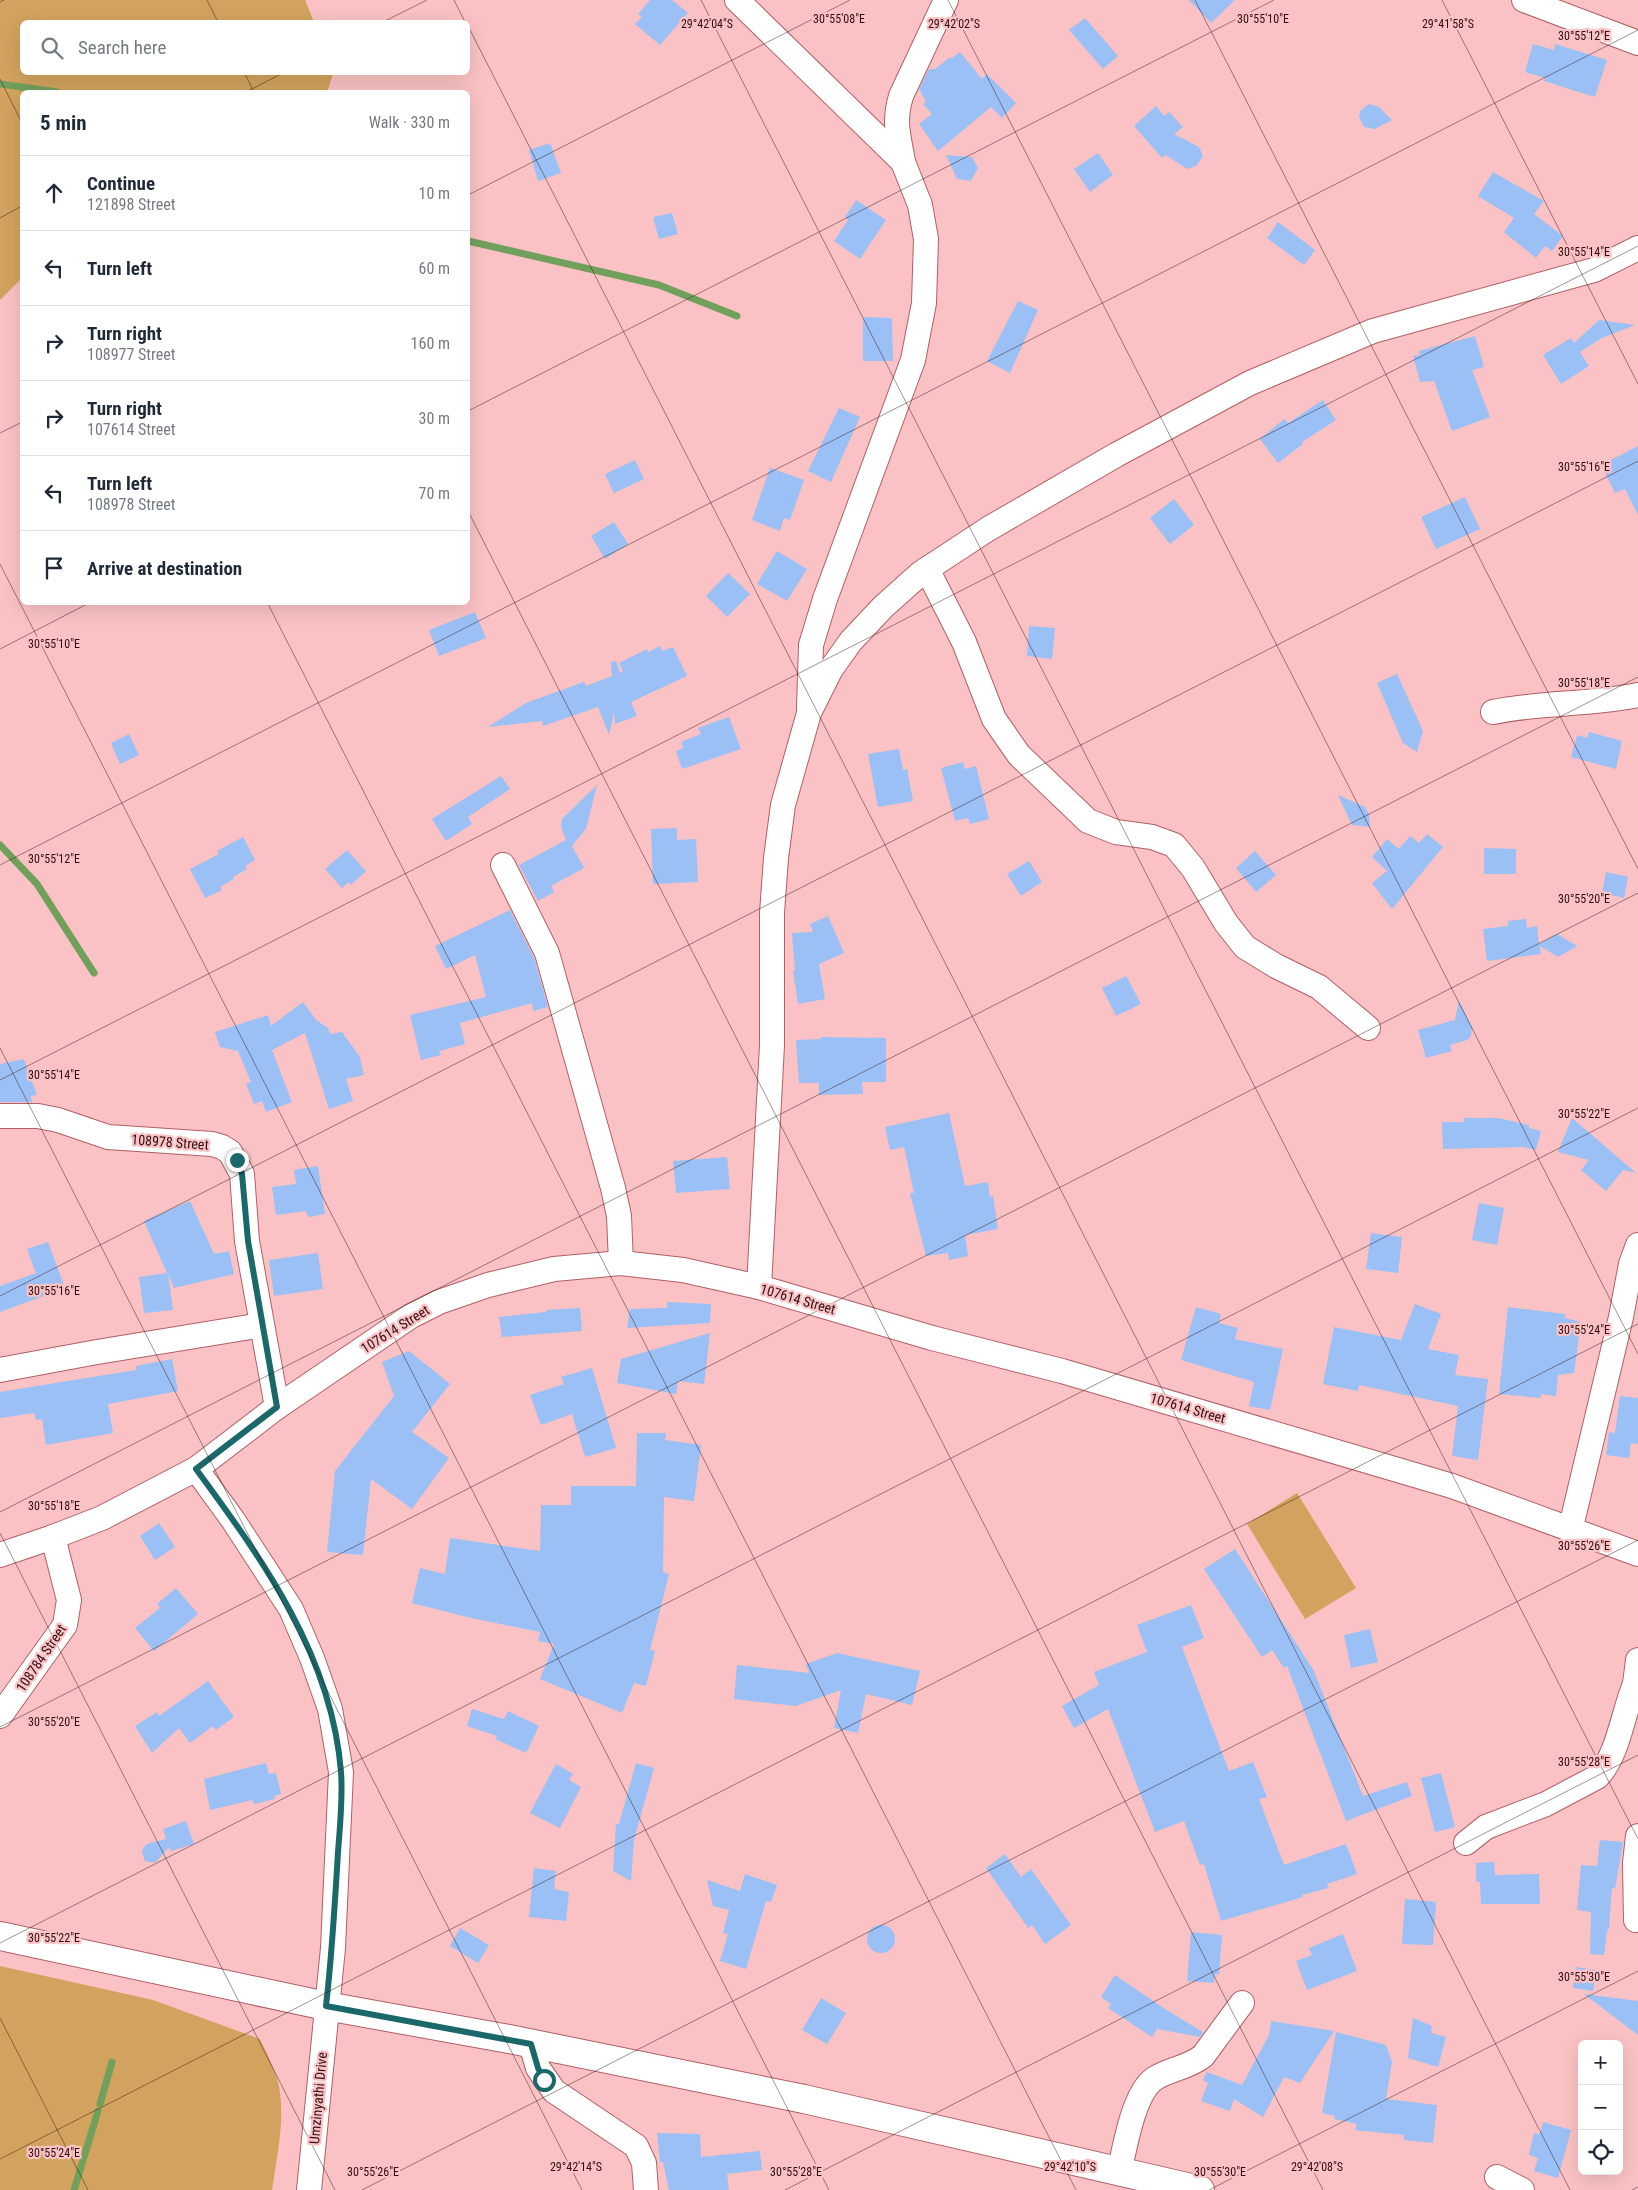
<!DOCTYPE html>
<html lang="en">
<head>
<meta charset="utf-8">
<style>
	:root { --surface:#fff; --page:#f2f2f3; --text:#1f2937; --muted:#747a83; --line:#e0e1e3 }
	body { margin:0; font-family:"Roboto Condensed",sans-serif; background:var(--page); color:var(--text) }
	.controls { position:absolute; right:15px; bottom:15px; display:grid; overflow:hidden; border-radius:8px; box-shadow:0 5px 20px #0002 }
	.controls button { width:45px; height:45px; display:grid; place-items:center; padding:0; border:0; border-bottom:1px solid var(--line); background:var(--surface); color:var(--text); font:25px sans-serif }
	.stop { position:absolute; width:15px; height:15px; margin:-11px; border:4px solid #1a6869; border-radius:50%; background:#fff }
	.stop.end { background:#1a6869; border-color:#fff; box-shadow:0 1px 5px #0008 }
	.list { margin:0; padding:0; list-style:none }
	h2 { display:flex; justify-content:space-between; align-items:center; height:65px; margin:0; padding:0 20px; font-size:21px }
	h2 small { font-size:16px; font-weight:400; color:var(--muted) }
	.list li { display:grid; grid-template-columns:32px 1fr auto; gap:15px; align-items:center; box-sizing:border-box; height:75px; padding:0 20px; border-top:1px solid var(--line) }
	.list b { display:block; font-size:19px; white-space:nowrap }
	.list p { margin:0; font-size:16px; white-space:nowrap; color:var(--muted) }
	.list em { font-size:16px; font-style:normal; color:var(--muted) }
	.icon { flex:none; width:28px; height:28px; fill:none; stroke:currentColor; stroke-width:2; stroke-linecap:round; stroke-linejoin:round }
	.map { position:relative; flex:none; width:1638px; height:2190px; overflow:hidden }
	.search { position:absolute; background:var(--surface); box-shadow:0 5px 20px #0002; left:20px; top:20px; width:450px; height:55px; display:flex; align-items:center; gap:12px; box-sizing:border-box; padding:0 18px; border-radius:8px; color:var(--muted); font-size:19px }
	.panel { position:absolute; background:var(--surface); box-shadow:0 5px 20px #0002; left:20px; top:90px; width:450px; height:515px; border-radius:8px }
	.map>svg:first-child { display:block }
	.green { fill:#d1a35e }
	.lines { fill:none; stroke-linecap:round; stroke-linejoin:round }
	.stream { stroke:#719f5c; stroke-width:7 }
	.building { fill:#9ac0f5 }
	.minor-casing { stroke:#b25f65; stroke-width:26 }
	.major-casing { stroke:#b25f65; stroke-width:30 }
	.minor { stroke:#fff; stroke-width:24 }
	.major { stroke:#fff; stroke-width:28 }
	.route { stroke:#1a6869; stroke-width:6 }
	.ticks { fill:none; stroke:#300f12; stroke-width:1; stroke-opacity:0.45 }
	.labels { text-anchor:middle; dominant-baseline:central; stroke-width:4.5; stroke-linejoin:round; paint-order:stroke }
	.street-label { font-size:14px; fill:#300f12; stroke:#fac2c4 }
	.ticks-label { font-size:12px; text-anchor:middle; fill:#300f12; stroke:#fac2c4; stroke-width:4.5; stroke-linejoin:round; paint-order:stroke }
</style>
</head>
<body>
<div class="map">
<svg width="1638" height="2190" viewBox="0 0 1638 2190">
	<rect width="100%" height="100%" fill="#fac2c4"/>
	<g class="green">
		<polygon points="0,0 305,0 314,22 22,22 22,72 333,74 327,92 22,92 22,278 0,300"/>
		<polygon points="1297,1493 1356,1588 1305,1619 1247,1524"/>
		<path d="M 0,1966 L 153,2000 L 260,2039 C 266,2052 273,2065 277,2078 C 287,2113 277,2155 272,2190 L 0,2190 Z"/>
	</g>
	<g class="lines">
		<g class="stream">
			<polyline points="0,84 57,92"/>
			<polyline points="468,241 659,285 737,316"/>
			<polyline points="0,845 37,884 94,973"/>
			<polyline points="100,2104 112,2062"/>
			<polyline points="74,2190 98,2111"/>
		</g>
	</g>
	<g class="building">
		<polygon points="650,0 672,0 688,13 660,45 635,24 642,17 638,14"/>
		<polygon points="1189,0 1235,0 1211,23"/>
		<polygon points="1085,18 1118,56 1103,69 1069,30"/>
		<polygon points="1533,44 1554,50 1555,44 1607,60 1595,97 1544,81 1545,78 1525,72"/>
		<polygon points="960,52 982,79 987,74 1016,103 1002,118 991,107 938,151 919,124 932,114 923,104 926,102 919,89 929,69 935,69 950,57 951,59"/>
		<polygon points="1369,104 1379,107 1392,120 1375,129 1364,127 1359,117 1360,111"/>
		<polygon points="1156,106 1164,116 1169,112 1183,127 1174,134 1199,147 1203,156 1196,166 1187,169 1166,155 1162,158 1134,126"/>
		<polygon points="550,143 561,173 538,181 529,150"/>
		<polygon points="1098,153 1113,175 1090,192 1074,169"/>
		<polygon points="946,155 972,157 978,168 971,181 957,179"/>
		<polygon points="1493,172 1544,201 1534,214 1563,236 1552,251 1545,246 1536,258 1504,232 1514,218 1478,196"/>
		<polygon points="856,200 886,220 860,259 834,241 848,220 845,217"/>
		<polygon points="672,213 678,234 659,239 653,217"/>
		<polygon points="1278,222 1315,250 1304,265 1267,238"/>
		<polygon points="1018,301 1038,310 1010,373 987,361"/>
		<polygon points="863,317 892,318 893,361 863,361"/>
		<polygon points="1599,320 1635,325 1602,338 1580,352 1589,366 1561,384 1543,355 1571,338 1574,343"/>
		<polygon points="1475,336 1484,367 1472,370 1490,417 1452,431 1434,381 1420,382 1413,356 1420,355 1419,351"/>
		<polygon points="1323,400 1336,420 1302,442 1303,444 1278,463 1260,439 1284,419 1288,423"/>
		<polygon points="839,408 860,417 831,482 808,471"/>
		<polygon points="1638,446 1638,515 1625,489 1615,493 1601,465"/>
		<polygon points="635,460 644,479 614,493 605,474"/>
		<polygon points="770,468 804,480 790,520 784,518 780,531 752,520"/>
		<polygon points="1465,497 1480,529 1436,549 1421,517"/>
		<polygon points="1174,499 1194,525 1170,544 1150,518"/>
		<polygon points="614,522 628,544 605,559 591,536"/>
		<polygon points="777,551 807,569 787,601 757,584"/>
		<polygon points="728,573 750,594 727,617 706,596"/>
		<polygon points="475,612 486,638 439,656 429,630"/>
		<polygon points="1029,626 1055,628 1052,659 1027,656"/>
		<polygon points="660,646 662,651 673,647 687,676 631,702 637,716 615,724 614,713 609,735 598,707 543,726 542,721 488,727 526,703 584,682 586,686 612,676 611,662 616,661 620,673 623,672 619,663 647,649 648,652"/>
		<polygon points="1397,674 1423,731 1417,752 1403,743 1377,683"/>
		<polygon points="729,717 741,749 682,769 676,751 683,748 681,742 701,734 698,728"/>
		<polygon points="1589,732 1622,741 1616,769 1571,757 1577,735 1587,738"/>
		<polygon points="129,734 139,755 120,764 111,743"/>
		<polygon points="899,749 903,770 907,769 913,801 878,807 868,754"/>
		<polygon points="963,762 965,769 976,766 989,819 970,824 968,818 955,821 941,768"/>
		<polygon points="501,776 510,789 468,817 472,824 446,841 432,819"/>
		<polygon points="597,785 586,829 572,846 584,868 551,886 554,892 538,901 519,865 566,840 561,827 562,819"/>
		<polygon points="1338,795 1365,807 1369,814 1370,827 1352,825"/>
		<polygon points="677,828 677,840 696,839 698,882 653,884 651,829"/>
		<polygon points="1427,834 1443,847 1392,909 1372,883 1387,871 1372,857 1387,839 1399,849 1410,836 1419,843"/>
		<polygon points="243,837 255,860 245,866 247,869 233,877 234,879 220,887 222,890 205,898 190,869 219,854 217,851"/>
		<polygon points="1484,848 1516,849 1516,874 1484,874"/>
		<polygon points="347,850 366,871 351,885 349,882 342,888 325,869"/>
		<polygon points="1255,851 1276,875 1256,892 1236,868"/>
		<polygon points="1029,861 1042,882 1021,896 1007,874"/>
		<polygon points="1606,872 1628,877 1624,898 1602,893"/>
		<polygon points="510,910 534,958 548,1007 533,1011 532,1003 460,1023 465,1044 439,1051 441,1055 421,1060 410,1015 486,997 475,955 446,969 435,946"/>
		<polygon points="828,916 844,953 819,964 825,999 798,1004 793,971 795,971 792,933 813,932 810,924"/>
		<polygon points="1526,919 1527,928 1537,926 1539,944 1557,934 1577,946 1558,957 1540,946 1541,954 1487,961 1483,929 1508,926 1508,921"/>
		<polygon points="1126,976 1141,1004 1116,1016 1102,988"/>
		<polygon points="1459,1001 1472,1027 1471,1036 1467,1040 1450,1045 1452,1051 1426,1058 1418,1030 1455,1020"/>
		<polygon points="303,1002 316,1020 328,1028 330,1034 342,1032 360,1057 364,1075 346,1079 353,1101 329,1109 305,1033 272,1050 292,1102 266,1112 262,1101 254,1104 246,1084 251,1082 238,1051 220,1047 215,1032 268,1015 271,1026"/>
		<polygon points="821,1037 886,1038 886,1082 862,1082 863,1094 819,1095 819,1083 799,1083 796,1040 821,1039"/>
		<polygon points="24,1059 37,1095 31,1096 32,1102 0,1102 0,1064"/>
		<polygon points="949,1113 965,1186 988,1182 990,1197 993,1196 998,1229 965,1235 968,1256 949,1260 948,1253 926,1256 910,1193 914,1193 904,1147 890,1150 885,1127"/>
		<polygon points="1464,1118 1498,1118 1529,1125 1529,1128 1541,1131 1536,1150 1524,1147 1443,1149 1442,1122 1464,1122"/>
		<polygon points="1572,1118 1636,1173 1623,1170 1606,1191 1581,1170 1589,1160 1558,1152"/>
		<polygon points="727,1157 730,1189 676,1193 673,1161"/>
		<polygon points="318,1166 325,1214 308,1217 306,1211 276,1215 272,1187 296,1184 294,1170"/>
		<polygon points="190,1201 214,1254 229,1251 234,1274 174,1288 168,1273 173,1310 144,1313 139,1277 167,1273 144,1221"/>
		<polygon points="1479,1203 1504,1208 1497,1245 1472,1240"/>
		<polygon points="1371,1233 1402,1237 1398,1273 1366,1269"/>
		<polygon points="48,1242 65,1288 0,1312 0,1286 36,1273 27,1249"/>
		<polygon points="318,1253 323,1289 274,1296 269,1260"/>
		<polygon points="667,1302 711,1304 710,1323 627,1328 630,1309 667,1308"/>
		<polygon points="1415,1304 1441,1314 1428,1349 1459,1355 1455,1375 1488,1379 1478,1460 1452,1456 1458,1406 1359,1385 1358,1391 1323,1384 1334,1327 1401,1340"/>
		<polygon points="1196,1307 1221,1314 1219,1323 1238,1328 1235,1339 1283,1349 1270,1410 1249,1406 1254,1382 1181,1360"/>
		<polygon points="1508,1307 1565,1314 1565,1318 1581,1322 1574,1373 1558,1375 1556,1396 1541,1394 1541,1398 1499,1394"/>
		<polygon points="580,1308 582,1331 502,1337 499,1317 546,1312 546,1310"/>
		<polygon points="710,1333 704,1384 678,1381 676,1394 617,1383 621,1359"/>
		<polygon points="409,1351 450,1384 412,1432 449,1458 412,1509 371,1479 363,1555 327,1552 335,1471 394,1396 382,1362"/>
		<polygon points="172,1359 178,1391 108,1404 113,1433 46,1445 42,1419 36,1420 34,1413 0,1418 0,1392 136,1370 136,1366"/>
		<polygon points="592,1368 616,1448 585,1457 572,1414 541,1425 530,1395 564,1384 561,1377"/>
		<polygon points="1620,1396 1638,1398 1638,1444 1631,1443 1629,1458 1606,1455 1609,1432 1615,1433"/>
		<polygon points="637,1433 666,1433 665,1440 701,1445 694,1501 664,1497 663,1572 669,1574 650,1650 655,1651 646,1686 634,1683 622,1713 540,1679 554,1644 538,1641 540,1632 471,1618 412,1603 420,1568 445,1574 450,1538 540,1551 541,1505 571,1505 571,1486 636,1486"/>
		<polygon points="159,1523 175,1547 155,1560 140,1536"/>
		<polygon points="1235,1549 1314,1671 1363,1796 1407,1782 1412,1796 1346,1821 1287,1666 1284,1668 1272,1650 1262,1657 1204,1569"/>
		<polygon points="176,1588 198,1614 154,1651 135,1628 160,1608 157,1604"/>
		<polygon points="1191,1605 1204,1638 1182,1647 1229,1771 1253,1762 1267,1797 1259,1799 1284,1865 1346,1844 1357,1874 1327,1884 1328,1888 1302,1895 1303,1897 1221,1921 1204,1864 1200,1865 1184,1821 1155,1832 1108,1709 1074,1728 1062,1706 1099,1685 1094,1672 1147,1652 1137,1625"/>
		<polygon points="1370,1629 1378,1662 1351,1668 1344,1635"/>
		<polygon points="837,1653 920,1671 912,1705 866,1694 858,1733 834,1728 841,1690 796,1706 734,1699 737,1665 809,1673 806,1664"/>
		<polygon points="208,1681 234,1717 216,1730 213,1726 190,1743 179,1728 152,1753 135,1726 157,1712 159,1716"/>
		<polygon points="472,1709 504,1719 508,1711 539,1726 526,1753 495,1739 497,1736 467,1726"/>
		<polygon points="266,1763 269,1774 276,1773 281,1794 274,1796 275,1799 254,1804 252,1800 210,1810 204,1779"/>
		<polygon points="636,1763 654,1768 634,1840 631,1881 613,1871 616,1824 619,1824"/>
		<polygon points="556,1764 573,1774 569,1780 581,1787 560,1828 530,1813"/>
		<polygon points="1441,1773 1455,1827 1435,1832 1421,1778"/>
		<polygon points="186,1821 194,1844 171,1851 169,1847 155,1863 145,1861 142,1852 143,1848 147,1844 166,1839 163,1829"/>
		<polygon points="1600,1840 1623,1842 1615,1889 1612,1888 1609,1928 1607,1931 1604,1955 1590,1954 1591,1912 1577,1910 1581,1865 1597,1866"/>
		<polygon points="1005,1854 1021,1877 1031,1869 1071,1925 1045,1944 1032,1925 1028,1928 986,1868"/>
		<polygon points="1494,1862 1495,1875 1539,1874 1540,1904 1481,1904 1480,1882 1476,1882 1476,1863"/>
		<polygon points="534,1868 556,1871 554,1889 569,1892 566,1921 529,1917"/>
		<polygon points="745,1874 777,1885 771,1902 766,1901 746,1969 720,1961 728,1934 723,1933 729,1910 713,1906 707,1880 740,1891"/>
		<polygon points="1405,1899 1436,1902 1433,1945 1402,1944"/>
		<circle cx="881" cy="1939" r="14"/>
		<polygon points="460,1928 489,1945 478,1963 450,1946"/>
		<polygon points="1191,1932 1222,1935 1219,1975 1215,1974 1214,1983 1187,1981"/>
		<polygon points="1343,1934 1357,1971 1307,1990 1296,1961 1312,1955 1309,1948"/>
		<polygon points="1576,1967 1596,1970 1593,1991 1573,1988"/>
		<polygon points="1115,1975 1168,2011 1203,2032 1200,2037 1157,2029 1152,2037 1108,2008 1111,2004 1101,1997"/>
		<polygon points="1584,1994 1638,2001 1638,2035"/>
		<polygon points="821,1998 846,2013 827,2044 802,2030"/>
		<polygon points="1413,2018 1432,2026 1431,2033 1446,2037 1438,2067 1408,2058"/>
		<polygon points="1271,2021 1334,2031 1300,2083 1284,2077 1263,2117 1234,2099 1230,2111 1201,2101 1208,2083 1203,2080 1207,2072 1242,2085 1269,2035"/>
		<polygon points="1336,2032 1386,2045 1392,2062 1386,2099 1437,2105 1433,2143 1404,2140 1404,2135 1355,2130 1357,2124 1334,2119 1335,2116 1322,2113"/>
		<polygon points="1543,2122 1571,2130 1558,2178 1534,2171 1538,2158 1529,2155 1534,2133 1540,2134"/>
		<polygon points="657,2133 700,2134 701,2157 760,2151 762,2170 727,2174 729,2190 669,2190 663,2162 660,2162"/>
	</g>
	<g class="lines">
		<g class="minor-casing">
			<g id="minor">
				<polyline points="737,0 903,162 920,205 926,239 924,303 913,360 825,599 811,645 809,707"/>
				<polyline points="1524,0 1638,43"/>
				<path d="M 903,162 C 899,136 893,123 901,96 L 946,0"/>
				<polyline points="927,569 964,642 994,719 1019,755 1088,821 1116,832 1152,837 1174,845 1193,868 1226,923 1245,947 1276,966 1319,987 1368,1028"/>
				<path d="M 1493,712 C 1541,702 1590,705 1638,695"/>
				<polyline points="503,865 547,953 613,1188 619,1216 621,1263"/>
				<polyline points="0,1116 38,1116 58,1120 108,1137 212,1144 222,1147 230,1152 242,1174 247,1241 277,1407"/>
				<polyline points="759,1287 772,1045 772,913 776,858 783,805 809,713 831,669 851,641 883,607 921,573 988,529 1116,455 1250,383 1373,331 1594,270 1638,248"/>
				<polyline points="0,1370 97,1352 262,1325"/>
				<polyline points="196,1469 233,1520 291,1609 312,1658 330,1709 341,1772 333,1948 309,2190"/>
				<polyline points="1570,1531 1621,1317 1631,1264 1638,1245"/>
				<polyline points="0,1555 53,1537 102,1518 196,1469 277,1407 411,1316 439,1302 488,1285 554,1269 621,1263 683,1270 759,1287 932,1338 1062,1371 1452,1486 1638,1554"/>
				<polyline points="1636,1701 1635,1684 1638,1660"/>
				<polyline points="0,1716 65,1625 69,1600 53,1537"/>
				<path d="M 1466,1843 L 1486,1827 L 1546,1804 L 1597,1777 C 1618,1757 1623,1712 1635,1684"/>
				<polyline points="1636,1920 1635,1863 1638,1836"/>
				<polyline points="531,2044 538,2068 554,2091 636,2146 644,2163 646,2190"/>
				<path d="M 1119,2172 C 1125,2148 1133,2094 1154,2079 C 1169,2069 1188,2068 1203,2056 L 1242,2003"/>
				<polyline points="1497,2177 1522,2190"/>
			</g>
		</g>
		<g class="major-casing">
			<polyline id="major" points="0,1936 326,2006 509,2039 804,2099 1200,2190"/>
		</g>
		<use href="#minor" class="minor"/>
		<use href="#major" class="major"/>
	</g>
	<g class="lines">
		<path class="route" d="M 237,1160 L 242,1174 L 248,1241 L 277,1407 L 196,1469 C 263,1560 332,1656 341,1772 C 343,1798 340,1826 338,1852 C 335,1903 332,1955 326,2006 L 531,2044 L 538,2068 L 544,2080"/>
	</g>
	<path class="ticks" d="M 207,0 L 218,22M 454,0 L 465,22M 701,0 L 1638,1839M 948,0 L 1638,1354M 1195,0 L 1638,869M 1442,0 L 1638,384M 0,2 L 4,0M 383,22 L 427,0M 468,26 L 1570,2190M 244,72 L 254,92M 0,79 L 22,123M 246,92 L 285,72M 468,195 L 850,0M 0,218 L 22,206M 468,411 L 1274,0M 0,433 L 22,422M 468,511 L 1323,2190M 0,564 L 829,2190M 267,602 L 1076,2190M 0,649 L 91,602M 0,865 L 1638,30M 0,1048 L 582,2190M 0,1080 L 1638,246M 0,1296 L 1638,461M 0,1512 L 1638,677M 0,1533 L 335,2190M 0,1727 L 1638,893M 0,1943 L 1638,1108M 0,2018 L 88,2190M 0,2159 L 1638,1324M 362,2190 L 1638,1540M 785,2190 L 1638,1755M 1209,2190 L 1638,1971M 1632,2190 L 1638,2187"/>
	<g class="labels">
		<g class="street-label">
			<text transform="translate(170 1142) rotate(4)">108978 Street</text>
			<text transform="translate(798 1299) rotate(16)">107614 Street</text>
			<text transform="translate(395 1329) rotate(-32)">107614 Street</text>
			<text transform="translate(1188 1408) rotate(16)">107614 Street</text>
			<text transform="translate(41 1658) rotate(-56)">108784 Street</text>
			<text transform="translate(318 2098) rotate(-85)">Umzinyathi Drive</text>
		</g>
	</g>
	<g class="ticks-label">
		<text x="839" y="23">30°55'08"E</text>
		<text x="1263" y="23">30°55'10"E</text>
		<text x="707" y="28">29°42'04"S</text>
		<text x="954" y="28">29°42'02"S</text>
		<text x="1448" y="28">29°41'58"S</text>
		<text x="1584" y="40">30°55'12"E</text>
		<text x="1584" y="256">30°55'14"E</text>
		<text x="1584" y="471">30°55'16"E</text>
		<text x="54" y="648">30°55'10"E</text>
		<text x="1584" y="687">30°55'18"E</text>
		<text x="54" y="863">30°55'12"E</text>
		<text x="1584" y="903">30°55'20"E</text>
		<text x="54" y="1079">30°55'14"E</text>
		<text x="1584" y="1118">30°55'22"E</text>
		<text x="54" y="1295">30°55'16"E</text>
		<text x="1584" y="1334">30°55'24"E</text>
		<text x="54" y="1510">30°55'18"E</text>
		<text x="1584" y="1550">30°55'26"E</text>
		<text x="54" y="1726">30°55'20"E</text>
		<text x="1584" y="1766">30°55'28"E</text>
		<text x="54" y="1942">30°55'22"E</text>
		<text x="1584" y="1981">30°55'30"E</text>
		<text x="54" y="2157">30°55'24"E</text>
		<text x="576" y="2171">29°42'14"S</text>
		<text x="1070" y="2171">29°42'10"S</text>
		<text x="1317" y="2171">29°42'08"S</text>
		<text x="373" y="2176">30°55'26"E</text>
		<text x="796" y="2176">30°55'28"E</text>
		<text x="1220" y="2176">30°55'30"E</text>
	</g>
</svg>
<div class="controls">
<button>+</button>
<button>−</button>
<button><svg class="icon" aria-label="locate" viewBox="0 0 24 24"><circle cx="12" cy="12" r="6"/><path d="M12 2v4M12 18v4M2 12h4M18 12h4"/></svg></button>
</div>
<div class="stop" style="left:544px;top:2080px"></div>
<div class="stop end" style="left:237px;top:1160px"></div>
<div class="search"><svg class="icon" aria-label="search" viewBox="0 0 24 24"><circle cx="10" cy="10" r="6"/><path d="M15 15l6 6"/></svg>Search here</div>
<section class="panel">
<h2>5 min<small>Walk · 330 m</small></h2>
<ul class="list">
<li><svg class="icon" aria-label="ahead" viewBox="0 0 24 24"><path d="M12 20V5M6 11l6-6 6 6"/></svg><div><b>Continue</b><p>121898 Street</p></div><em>10 m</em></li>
<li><svg class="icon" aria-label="left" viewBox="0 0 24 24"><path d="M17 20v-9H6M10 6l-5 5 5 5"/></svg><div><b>Turn left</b></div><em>60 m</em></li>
<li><svg class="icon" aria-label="right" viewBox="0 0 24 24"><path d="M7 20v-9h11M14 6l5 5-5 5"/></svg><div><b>Turn right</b><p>108977 Street</p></div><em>160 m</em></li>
<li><svg class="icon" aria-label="right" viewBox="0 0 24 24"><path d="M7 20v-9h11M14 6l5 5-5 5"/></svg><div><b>Turn right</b><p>107614 Street</p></div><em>30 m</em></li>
<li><svg class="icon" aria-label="left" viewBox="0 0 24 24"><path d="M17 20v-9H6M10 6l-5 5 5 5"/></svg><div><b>Turn left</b><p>108978 Street</p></div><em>70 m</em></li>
<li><svg class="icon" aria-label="arrive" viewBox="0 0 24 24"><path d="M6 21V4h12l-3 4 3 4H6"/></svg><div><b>Arrive at destination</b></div></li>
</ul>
</section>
</div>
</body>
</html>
